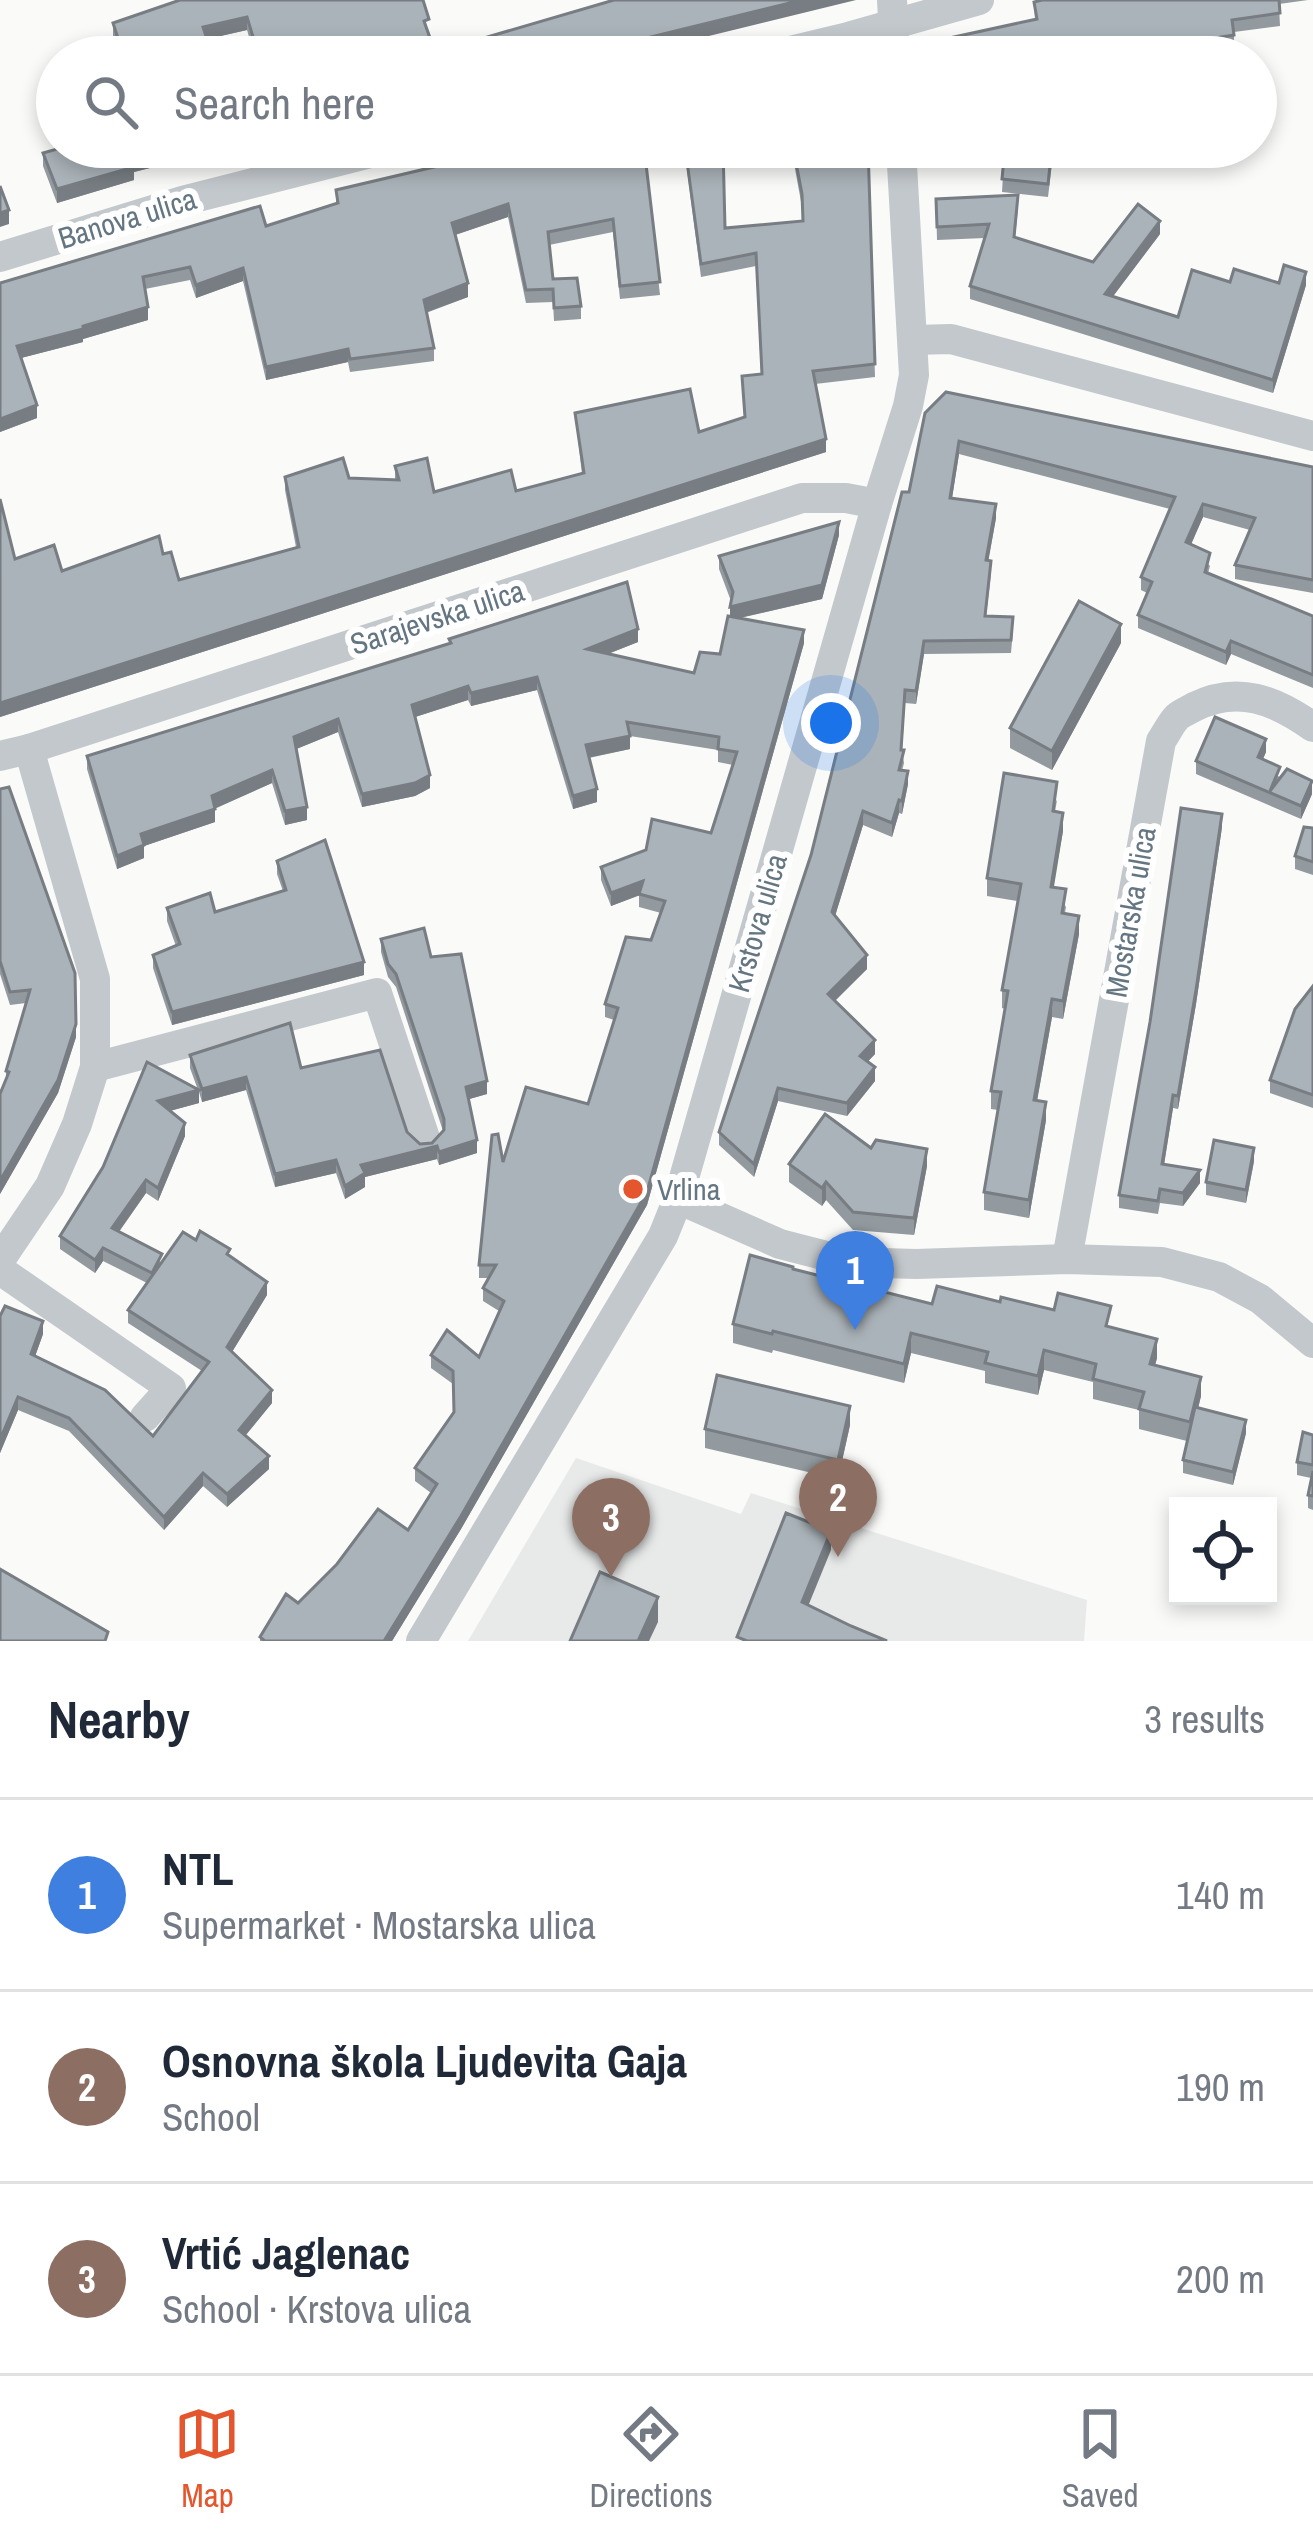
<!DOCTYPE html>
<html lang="en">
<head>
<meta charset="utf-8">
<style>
	:root { --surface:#fff; --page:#f6f6f7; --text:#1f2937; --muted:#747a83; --line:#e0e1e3; --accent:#e4572e }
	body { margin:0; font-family:"Archivo Narrow",sans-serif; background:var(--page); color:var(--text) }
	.controls { position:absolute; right:36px; bottom:36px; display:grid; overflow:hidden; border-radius:0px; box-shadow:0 6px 18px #0003 }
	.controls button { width:108px; height:108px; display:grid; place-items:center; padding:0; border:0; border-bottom:3px solid var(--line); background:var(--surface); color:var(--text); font:60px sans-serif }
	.you { position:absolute; left:831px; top:723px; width:42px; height:42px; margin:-30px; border:9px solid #fff; border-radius:50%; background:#1a73e8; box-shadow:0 0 0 18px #1a73e833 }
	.badge { display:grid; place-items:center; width:78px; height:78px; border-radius:50%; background:var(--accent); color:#fff; font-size:39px; font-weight:700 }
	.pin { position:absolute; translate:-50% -99px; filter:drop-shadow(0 3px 6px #0008) }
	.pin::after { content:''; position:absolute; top:63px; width:42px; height:36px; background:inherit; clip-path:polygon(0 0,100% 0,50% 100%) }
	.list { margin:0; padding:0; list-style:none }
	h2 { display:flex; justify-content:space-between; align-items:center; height:156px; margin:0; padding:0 48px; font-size:51px }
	h2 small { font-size:39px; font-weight:400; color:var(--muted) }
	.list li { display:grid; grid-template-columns:78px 1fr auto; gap:36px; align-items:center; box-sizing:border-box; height:192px; padding:0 48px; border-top:3px solid var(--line) }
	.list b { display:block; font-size:45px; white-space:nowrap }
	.list p { margin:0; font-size:39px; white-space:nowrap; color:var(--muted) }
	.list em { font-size:39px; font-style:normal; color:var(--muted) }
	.icon { flex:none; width:66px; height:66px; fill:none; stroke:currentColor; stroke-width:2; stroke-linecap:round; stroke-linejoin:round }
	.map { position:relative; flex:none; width:1313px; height:1641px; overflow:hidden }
	.search { position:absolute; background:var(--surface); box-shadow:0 6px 18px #0003; left:36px; right:36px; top:36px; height:132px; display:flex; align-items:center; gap:30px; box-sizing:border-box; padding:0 42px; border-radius:66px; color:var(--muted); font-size:45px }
	.sheet { height:732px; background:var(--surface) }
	nav { display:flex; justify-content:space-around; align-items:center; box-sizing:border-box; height:168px; border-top:3px solid var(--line); background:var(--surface); font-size:33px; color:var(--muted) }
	nav a { display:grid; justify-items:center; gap:6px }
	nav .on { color:var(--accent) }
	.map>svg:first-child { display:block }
	.built { fill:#e8e9e9 }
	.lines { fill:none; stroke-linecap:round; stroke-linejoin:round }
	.street { stroke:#c3c8cc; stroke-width:30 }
	.wall { fill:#929a9f }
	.shaded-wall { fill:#777d82 }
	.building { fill:#aab3b9; stroke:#777d82; stroke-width:3 }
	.poi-dot { fill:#e4572e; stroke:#fff; stroke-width:4.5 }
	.labels { text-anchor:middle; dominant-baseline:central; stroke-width:12; stroke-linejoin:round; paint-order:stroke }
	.street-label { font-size:30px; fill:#657683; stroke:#fff }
	.poi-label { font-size:30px; fill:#657683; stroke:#fff; text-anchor:start }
</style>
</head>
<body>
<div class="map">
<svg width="1313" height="1641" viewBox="0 0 1313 1641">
	<rect width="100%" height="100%" fill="#fafaf8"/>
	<polygon class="built" points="576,1458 741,1514 751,1493 1087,1600 1084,1641 468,1641"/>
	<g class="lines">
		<g class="street">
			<polyline points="892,0 895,57"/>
			<polyline points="765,57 848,37 979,0"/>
			<polyline points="0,257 182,201 394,147"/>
			<polyline points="914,340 951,339 1313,436"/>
			<polyline points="0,756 29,749 802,498 846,498 877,504"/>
			<polyline points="95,1067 377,993 425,1138"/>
			<polyline points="678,1199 780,1244 850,1262 916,1264 1067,1259 1162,1262 1219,1277 1260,1299 1313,1343"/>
			<path d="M 1067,1259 L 1161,741 C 1166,734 1171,723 1177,717 C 1180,714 1191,709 1194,707 C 1238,685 1275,700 1313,727"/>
			<polyline points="0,1260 50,1186 77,1124 95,1067 95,979 29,749"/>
			<polyline points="0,1270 171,1388 145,1417"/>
			<polyline points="421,1641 663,1236 678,1199 877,504 908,406 914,375 901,147"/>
		</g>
	</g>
	<g class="wall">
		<polygon points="180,0 429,32 435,52 443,57 255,57 247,30 207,39 213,57 120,57 113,36 113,23"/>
		<polygon points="614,0 623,57 478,57 477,40"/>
		<polygon points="1042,0 1308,0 1279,4 1280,26 1234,32 1234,48 1178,57 931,57 1035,20 1034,2"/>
		<polygon points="64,147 233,147 134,172 134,180 57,203 43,166 43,153"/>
		<polygon points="585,147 644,147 660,295 620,299 613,232 549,245 553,279 581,306 581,319 554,321 553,302 526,303 508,217 455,235 468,297 426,313 434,348 434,361 350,372 348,362 266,380 243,281 196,298 190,280 145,289 148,320 83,339 83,342 21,358 37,418 0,432 0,283 266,226 336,204 336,190 542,158 586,155"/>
		<polygon points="684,147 723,147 725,228 803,221 802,207 791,147 868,147 875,377 815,384 826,452 0,717 0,499 15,559 62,571 163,554 179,580 296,547 285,490 285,477 395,480 395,466 434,492 516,491 582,474 575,413 699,432 744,417 742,376 761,374 756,266 701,277"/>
		<polygon points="933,147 1054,147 1048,197 1002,192 1004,158 934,161"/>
		<polygon points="936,199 1018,208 1015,238 1093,262 1160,234 1113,296 1178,317 1230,282 1306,285 1273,393 970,299 970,286 985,238 937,240"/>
		<polygon points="925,413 1313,467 1313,593 1235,579 1235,565 1250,530 1203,517 1191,544 1210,566 1208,573 1313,616 1313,688 1231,654 1226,665 1138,628 1138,615 1147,593 1141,590 1141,577 1170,509 959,454 952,498 996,518 988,561 991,574 986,616 1013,630 1011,653 924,654 916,704 905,703 902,750 904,763 902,771 908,784 902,814 899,813 892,837 863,825 835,916 867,969 834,1001 875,1054 867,1062 875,1081 847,1116 778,1101 754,1177 719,1145 719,1132 811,855 909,492"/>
		<polygon points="839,535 822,599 740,618 804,643 647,1205 461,1529 392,1641 260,1641 260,1637 298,1603 408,1530 431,1493 415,1481 415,1468 454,1412 453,1384 431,1368 431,1355 479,1357 499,1311 483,1301 483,1288 488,1278 479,1278 479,1265 503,1162 588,1104 614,1020 605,1017 605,1004 651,940 661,913 639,907 639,895 611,906 601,880 601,867 711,833 733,765 718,762 718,750 630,736 630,749 589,758 597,802 573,809 537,690 471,706 468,700 415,717 430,788 415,796 362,807 338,732 296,749 307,820 285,825 272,783 215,808 215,822 144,846 144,858 117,869 87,769 87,756 449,643 449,639 638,642 608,654 694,673 720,654 730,616 731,601 719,569 719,556"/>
		<polygon points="1121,643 1052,770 1010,748 1010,728"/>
		<polygon points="1266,752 1263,759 1280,778 1312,794 1301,819 1196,774 1196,761"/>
		<polygon points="0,789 76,1037 58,1093 0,1194 0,1094 6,1078 6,1071 26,1003 10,1005 0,974"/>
		<polygon points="1057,800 1055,812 1063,831 1053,887 1066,907 1065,913 1079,934 1063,1019 1052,1017 1037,1100 1046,1120 1029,1218 984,1210 984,1192 998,1110 991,1109 991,1091 1005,1009 1002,1008 1002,990 1017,901 987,896 987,878"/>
		<polygon points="1222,827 1196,1004 1178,1109 1173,1108 1164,1165 1200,1183 1183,1206 1160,1203 1158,1214 1119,1208 1119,1195"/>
		<polygon points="1313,828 1313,875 1295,869 1295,856"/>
		<polygon points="277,861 364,975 172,1025 153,968 153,955 176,946 167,921 167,908 215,912 283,891 277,874"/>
		<polygon points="381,939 431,957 487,1094 469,1099 477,1153 439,1165 437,1159 365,1177 365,1187 345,1199 336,1173 275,1187 246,1090 202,1102 199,1092 199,1103 170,1111 185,1136 158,1201 146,1193 119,1232 162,1263 230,1256 267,1295 232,1352 272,1403 246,1435 269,1469 227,1507 203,1486 164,1530 69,1431 18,1410 0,1453 0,1316 43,1334 35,1356 153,1436 202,1371 128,1323 128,1310 147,1283 103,1261 95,1273 60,1249 60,1236 103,1167 147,1062 198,1090 190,1068 190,1055 301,1068 407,1132 420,1144 432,1143 443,1131 396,987 388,977 381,952"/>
		<polygon points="1313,986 1313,1108 1270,1093 1270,1080"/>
		<polygon points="871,1148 927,1166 914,1235 853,1230 826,1200 822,1206 789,1182 789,1164"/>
		<polygon points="1254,1161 1246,1203 1206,1195 1206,1182"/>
		<polygon points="793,1269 932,1304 1000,1302 1111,1327 1157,1358 1155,1365 1201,1396 1198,1408 1246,1433 1233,1485 1183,1473 1183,1460 1187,1441 1139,1429 1139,1410 1093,1399 1093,1382 1044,1370 1038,1395 985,1383 985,1371 911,1353 904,1383 773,1350 772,1353 733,1343 733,1324"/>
		<polygon points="850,1425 838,1479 705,1448 705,1429"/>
		<polygon points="1313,1435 1313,1510 1308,1508 1308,1495 1311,1478 1297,1475 1297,1462"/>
	</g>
	<g class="shaded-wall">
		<polygon points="802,0 856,0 623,57 602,57 602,49"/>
		<polygon points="247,17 247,30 203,40 203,27"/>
		<polygon points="181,147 233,147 134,172 134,180 57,203 57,189 131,159"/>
		<polygon points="508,204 508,217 452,236 452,223"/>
		<polygon points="9,210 9,224 0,227 0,213"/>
		<polygon points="1160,221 1160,234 1105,307 1105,294"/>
		<polygon points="243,268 243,281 196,298 196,285"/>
		<polygon points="1306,272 1306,285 1273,393 1273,380"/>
		<polygon points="468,283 468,297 424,313 424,300"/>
		<polygon points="148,307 148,320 83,339 83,342 17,359 17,346"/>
		<polygon points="348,349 348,362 266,380 266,367"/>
		<polygon points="37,405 37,418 0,432 0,419"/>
		<polygon points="826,439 826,452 0,717 0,703"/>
		<polygon points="959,441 959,454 950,511 950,498"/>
		<polygon points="996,504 996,518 986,574 986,560"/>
		<polygon points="1203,504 1203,517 1186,556 1186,542"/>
		<polygon points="839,522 839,535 822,599 730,620 730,607"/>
		<polygon points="1121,624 1121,643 1052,770 1052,751"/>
		<polygon points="638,629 638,642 587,662 587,649"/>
		<polygon points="804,630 804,643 647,1205 461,1529 392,1641 384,1641"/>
		<polygon points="924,641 924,654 916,704 916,691"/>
		<polygon points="1231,641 1231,654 1226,665 1226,652"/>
		<polygon points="537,677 537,690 471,706 471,693"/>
		<polygon points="468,686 468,700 412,718 412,705"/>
		<polygon points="338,719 338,732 294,750 294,737"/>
		<polygon points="630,736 630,749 586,758 586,745"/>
		<polygon points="1266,739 1266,752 1258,770 1258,757"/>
		<polygon points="272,770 272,783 212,810 212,796"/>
		<polygon points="908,771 908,784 902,814 902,801"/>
		<polygon points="430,775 430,788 415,796 362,807 362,794"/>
		<polygon points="1312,781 1312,794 1301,819 1301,806"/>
		<polygon points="597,789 597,802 573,809 573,796"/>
		<polygon points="899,800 899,813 892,837 892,823"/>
		<polygon points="307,807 307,820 285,825 285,811"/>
		<polygon points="215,809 215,822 144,846 144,858 117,869 117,856 141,834"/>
		<polygon points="863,811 863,825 832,926 832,912"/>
		<polygon points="1063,813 1063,831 1051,905 1051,887"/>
		<polygon points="1222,814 1222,827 1196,1004 1178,1109 1178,1096"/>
		<polygon points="643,881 643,894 611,906 611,893"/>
		<polygon points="1079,916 1079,934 1063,1019 1063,1001"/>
		<polygon points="867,955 867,969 828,1008 828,994"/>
		<polygon points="364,962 364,975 172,1025 172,1012"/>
		<polygon points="1052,999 1052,1017 1034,1118 1034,1100"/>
		<polygon points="76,1024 76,1037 58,1093 0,1194 0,1181"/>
		<polygon points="875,1040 875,1054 860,1070 860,1056"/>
		<polygon points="875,1067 875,1081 847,1116 847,1103"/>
		<polygon points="246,1077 246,1090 202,1102 202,1089"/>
		<polygon points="487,1081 487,1094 466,1100 466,1087"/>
		<polygon points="778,1088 778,1101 754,1177 754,1164"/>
		<polygon points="199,1090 199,1103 158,1114 158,1101"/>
		<polygon points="1173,1095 1173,1108 1162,1177 1162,1164"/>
		<polygon points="1046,1102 1046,1120 1029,1218 1029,1200"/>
		<polygon points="185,1123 185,1136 158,1201 158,1188"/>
		<polygon points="477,1140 477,1153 439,1165 439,1152"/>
		<polygon points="437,1146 437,1159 365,1177 365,1187 345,1199 345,1186 361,1165"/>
		<polygon points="1254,1148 1254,1161 1246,1203 1246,1190"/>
		<polygon points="927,1149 927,1166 914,1235 914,1218"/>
		<polygon points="336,1160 336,1173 275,1187 275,1174"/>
		<polygon points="1200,1170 1200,1183 1183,1206 1183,1193"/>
		<polygon points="146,1180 146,1193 112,1241 112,1228"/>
		<polygon points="826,1182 826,1200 822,1206 822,1188"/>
		<polygon points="103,1248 103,1261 95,1273 95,1260"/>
		<polygon points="267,1282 267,1295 227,1360 227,1347"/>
		<polygon points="43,1321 43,1334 31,1368 31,1354"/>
		<polygon points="911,1333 911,1353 904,1383 904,1364"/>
		<polygon points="1157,1339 1157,1358 1150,1384 1150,1364"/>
		<polygon points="1044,1350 1044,1370 1038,1395 1038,1376"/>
		<polygon points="1201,1377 1201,1396 1190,1441 1190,1422"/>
		<polygon points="272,1390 272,1403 239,1443 239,1430"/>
		<polygon points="18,1397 18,1410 0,1453 0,1440"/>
		<polygon points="850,1406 850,1425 838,1479 838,1460"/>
		<polygon points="1246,1420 1246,1433 1233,1485 1233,1472"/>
		<polygon points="269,1456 269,1469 227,1507 227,1494"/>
		<polygon points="203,1473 203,1486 164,1530 164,1517"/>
		<polygon points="831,1531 831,1550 802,1621 802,1602"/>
		<polygon points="658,1597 658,1622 649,1641 638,1641"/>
	</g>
	<g class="building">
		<polygon points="180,0 423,0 429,19 424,21 435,52 441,51 443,57 259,57 247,17 203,27 213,57 124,57 113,23"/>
		<polygon points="614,0 802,0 602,49 557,57 481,57 477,40"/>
		<polygon points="1042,0 1279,0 1280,13 1232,20 1234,35 1170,45 1129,46 1128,57 931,57 931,42 1037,19 1034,2"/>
		<polygon points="64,147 181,147 131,159 134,167 57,189 43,153"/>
		<polygon points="519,147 538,147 542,158 588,155 587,147 644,147 660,282 620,286 613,219 548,232 553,279 577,278 581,306 554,308 553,289 526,290 508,204 452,223 468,283 424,300 434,348 350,359 348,349 266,367 243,268 196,285 190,267 143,277 148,307 83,326 83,329 17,346 37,405 0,419 0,283 260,206 266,226 338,203 336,190"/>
		<polygon points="685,147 723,147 725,228 803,221 802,194 793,147 868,147 875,364 813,371 826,439 0,703 0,499 15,559 54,545 62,571 159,536 163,554 171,552 179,580 299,547 285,477 343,458 349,478 399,480 395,466 427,458 434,492 511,470 516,491 584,473 575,413 690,389 699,432 745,417 742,376 762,374 756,253 701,264"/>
		<polygon points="1005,147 1052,147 1048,184 1002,179"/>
		<polygon points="0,186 9,210 0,213"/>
		<polygon points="1018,195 1014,237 1093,262 1138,204 1160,221 1105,294 1178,317 1192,270 1230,282 1234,269 1279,283 1284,265 1306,272 1273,380 970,286 989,224 937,227 936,199"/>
		<polygon points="946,392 1313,467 1313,580 1235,565 1255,518 1203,504 1186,542 1210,553 1205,572 1313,616 1313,675 1231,641 1226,652 1138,615 1152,582 1141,577 1175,497 959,441 950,498 996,504 986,560 991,561 985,616 1013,617 1011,640 924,641 916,691 905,690 901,750 904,750 899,770 908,771 902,801 899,800 892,823 863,811 832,912 867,955 828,994 875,1040 860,1056 875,1067 847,1103 778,1088 754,1164 719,1132 811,855 902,492 909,492 925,413"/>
		<polygon points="839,522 822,585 730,607 733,592 719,556"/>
		<polygon points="627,582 638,629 587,649 694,673 700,652 720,654 728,616 804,630 647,1192 461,1516 384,1641 265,1641 260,1637 286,1594 298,1603 337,1564 378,1509 408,1530 437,1484 415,1468 454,1412 453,1371 431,1355 447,1330 479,1357 504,1301 483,1288 496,1265 479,1265 492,1135 498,1134 503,1162 526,1087 588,1104 618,1008 605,1004 626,937 651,940 665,901 639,894 643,881 611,893 601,867 646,850 652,819 711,833 737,752 718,749 719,737 627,722 630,736 586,745 597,789 573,796 537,677 471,693 468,686 412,705 430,775 415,783 362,794 338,719 294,737 307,807 285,811 272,770 212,796 215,809 141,834 144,845 117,856 87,756 451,643 449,639"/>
		<polygon points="1079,601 1121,624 1052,751 1010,728"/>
		<polygon points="1215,717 1266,739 1258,757 1280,767 1270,791 1287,769 1312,781 1301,806 1196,761"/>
		<polygon points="1004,773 1057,782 1053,811 1063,813 1051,887 1066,889 1062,913 1079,916 1063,1001 1052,999 1034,1100 1046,1102 1029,1200 984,1192 1001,1092 991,1091 1008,991 1002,990 1021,884 987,878"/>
		<polygon points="9,787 75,973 76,1024 58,1080 0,1181 0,1094 9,1072 6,1071 30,990 10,992 0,961 0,789"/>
		<polygon points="1181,808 1222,814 1196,990 1178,1096 1173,1095 1162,1164 1200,1170 1183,1193 1160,1189 1158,1201 1119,1195 1150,1022"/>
		<polygon points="1304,827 1313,828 1313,862 1295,856"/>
		<polygon points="325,840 364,962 172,1012 153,955 180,944 167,908 210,893 215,912 286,890 277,861"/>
		<polygon points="424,928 431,957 461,954 487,1081 466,1087 477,1140 439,1152 437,1146 361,1165 365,1173 345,1186 336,1160 275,1174 246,1077 202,1089 190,1055 290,1023 301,1068 380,1050 407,1132 420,1144 432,1143 444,1130 444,1119 396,974 388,964 381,939"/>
		<polygon points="1313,986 1313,1095 1270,1080 1295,1009"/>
		<polygon points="147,1062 199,1090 158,1101 185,1123 158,1188 146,1180 112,1228 162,1254 152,1273 103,1248 95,1260 60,1236 103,1167"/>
		<polygon points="825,1114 871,1148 876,1140 927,1149 914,1218 853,1212 826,1182 822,1188 789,1164"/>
		<polygon points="1214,1140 1254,1148 1246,1190 1206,1182"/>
		<polygon points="200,1231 230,1249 227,1254 267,1282 227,1347 272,1390 239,1430 269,1456 227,1494 203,1473 164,1517 69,1418 18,1397 0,1440 0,1316 5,1306 43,1321 31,1354 105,1390 153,1436 209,1362 128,1310 183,1232 196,1240"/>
		<polygon points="750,1255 793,1267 793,1269 932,1304 937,1286 1000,1302 1001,1297 1054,1310 1058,1293 1111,1306 1106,1326 1157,1339 1150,1364 1201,1377 1190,1422 1139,1409 1144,1392 1093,1379 1096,1364 1044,1350 1038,1376 985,1363 988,1352 911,1333 904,1364 773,1331 772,1334 733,1324"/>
		<polygon points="717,1375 850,1406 838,1460 705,1429"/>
		<polygon points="1195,1407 1246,1420 1233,1472 1183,1460"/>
		<polygon points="1303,1432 1313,1435 1313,1465 1297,1462"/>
		<polygon points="1313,1471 1313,1496 1308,1495"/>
		<polygon points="786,1513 831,1531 802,1602 851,1626 887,1641 747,1641 737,1637"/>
		<polygon points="0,1569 108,1632 105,1641 0,1641"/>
		<polygon points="600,1572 658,1597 638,1641 570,1641"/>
	</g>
	<circle class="poi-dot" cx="633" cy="1189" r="12"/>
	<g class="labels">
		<g class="street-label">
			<text transform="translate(127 218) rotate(-17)">Banova ulica</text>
			<text transform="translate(437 617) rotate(-18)">Sarajevska ulica</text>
			<text transform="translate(1130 912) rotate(-80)">Mostarska ulica</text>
			<text transform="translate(757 923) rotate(-74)">Krstova ulica</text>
		</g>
		<g class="poi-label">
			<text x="657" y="1189">Vrlina</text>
		</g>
	</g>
</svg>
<div class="controls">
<button><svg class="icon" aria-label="locate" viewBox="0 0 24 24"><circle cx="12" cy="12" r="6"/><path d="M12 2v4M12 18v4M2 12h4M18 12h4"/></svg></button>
</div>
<div class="you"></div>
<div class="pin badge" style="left:855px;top:1330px;background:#3f7fe0">1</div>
<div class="pin badge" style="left:838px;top:1557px;background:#8d6e63">2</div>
<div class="pin badge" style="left:611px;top:1577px;background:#8d6e63">3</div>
<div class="search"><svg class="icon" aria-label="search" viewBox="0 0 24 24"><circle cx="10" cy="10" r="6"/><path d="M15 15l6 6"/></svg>Search here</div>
</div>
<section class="sheet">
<h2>Nearby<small>3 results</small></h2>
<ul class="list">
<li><span class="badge" style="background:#3f7fe0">1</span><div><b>NTL</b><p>Supermarket · Mostarska ulica</p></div><em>140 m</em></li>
<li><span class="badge" style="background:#8d6e63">2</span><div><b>Osnovna škola Ljudevita Gaja</b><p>School</p></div><em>190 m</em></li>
<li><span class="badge" style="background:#8d6e63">3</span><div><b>Vrtić Jaglenac</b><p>School · Krstova ulica</p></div><em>200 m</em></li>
</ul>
</section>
<nav>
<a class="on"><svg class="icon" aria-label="map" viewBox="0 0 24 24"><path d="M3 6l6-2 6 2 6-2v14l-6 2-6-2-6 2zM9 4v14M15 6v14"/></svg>Map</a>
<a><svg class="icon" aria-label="directions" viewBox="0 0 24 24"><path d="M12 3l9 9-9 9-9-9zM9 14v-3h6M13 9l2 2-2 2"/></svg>Directions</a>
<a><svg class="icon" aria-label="saved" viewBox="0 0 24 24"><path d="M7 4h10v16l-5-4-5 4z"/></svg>Saved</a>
</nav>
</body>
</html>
